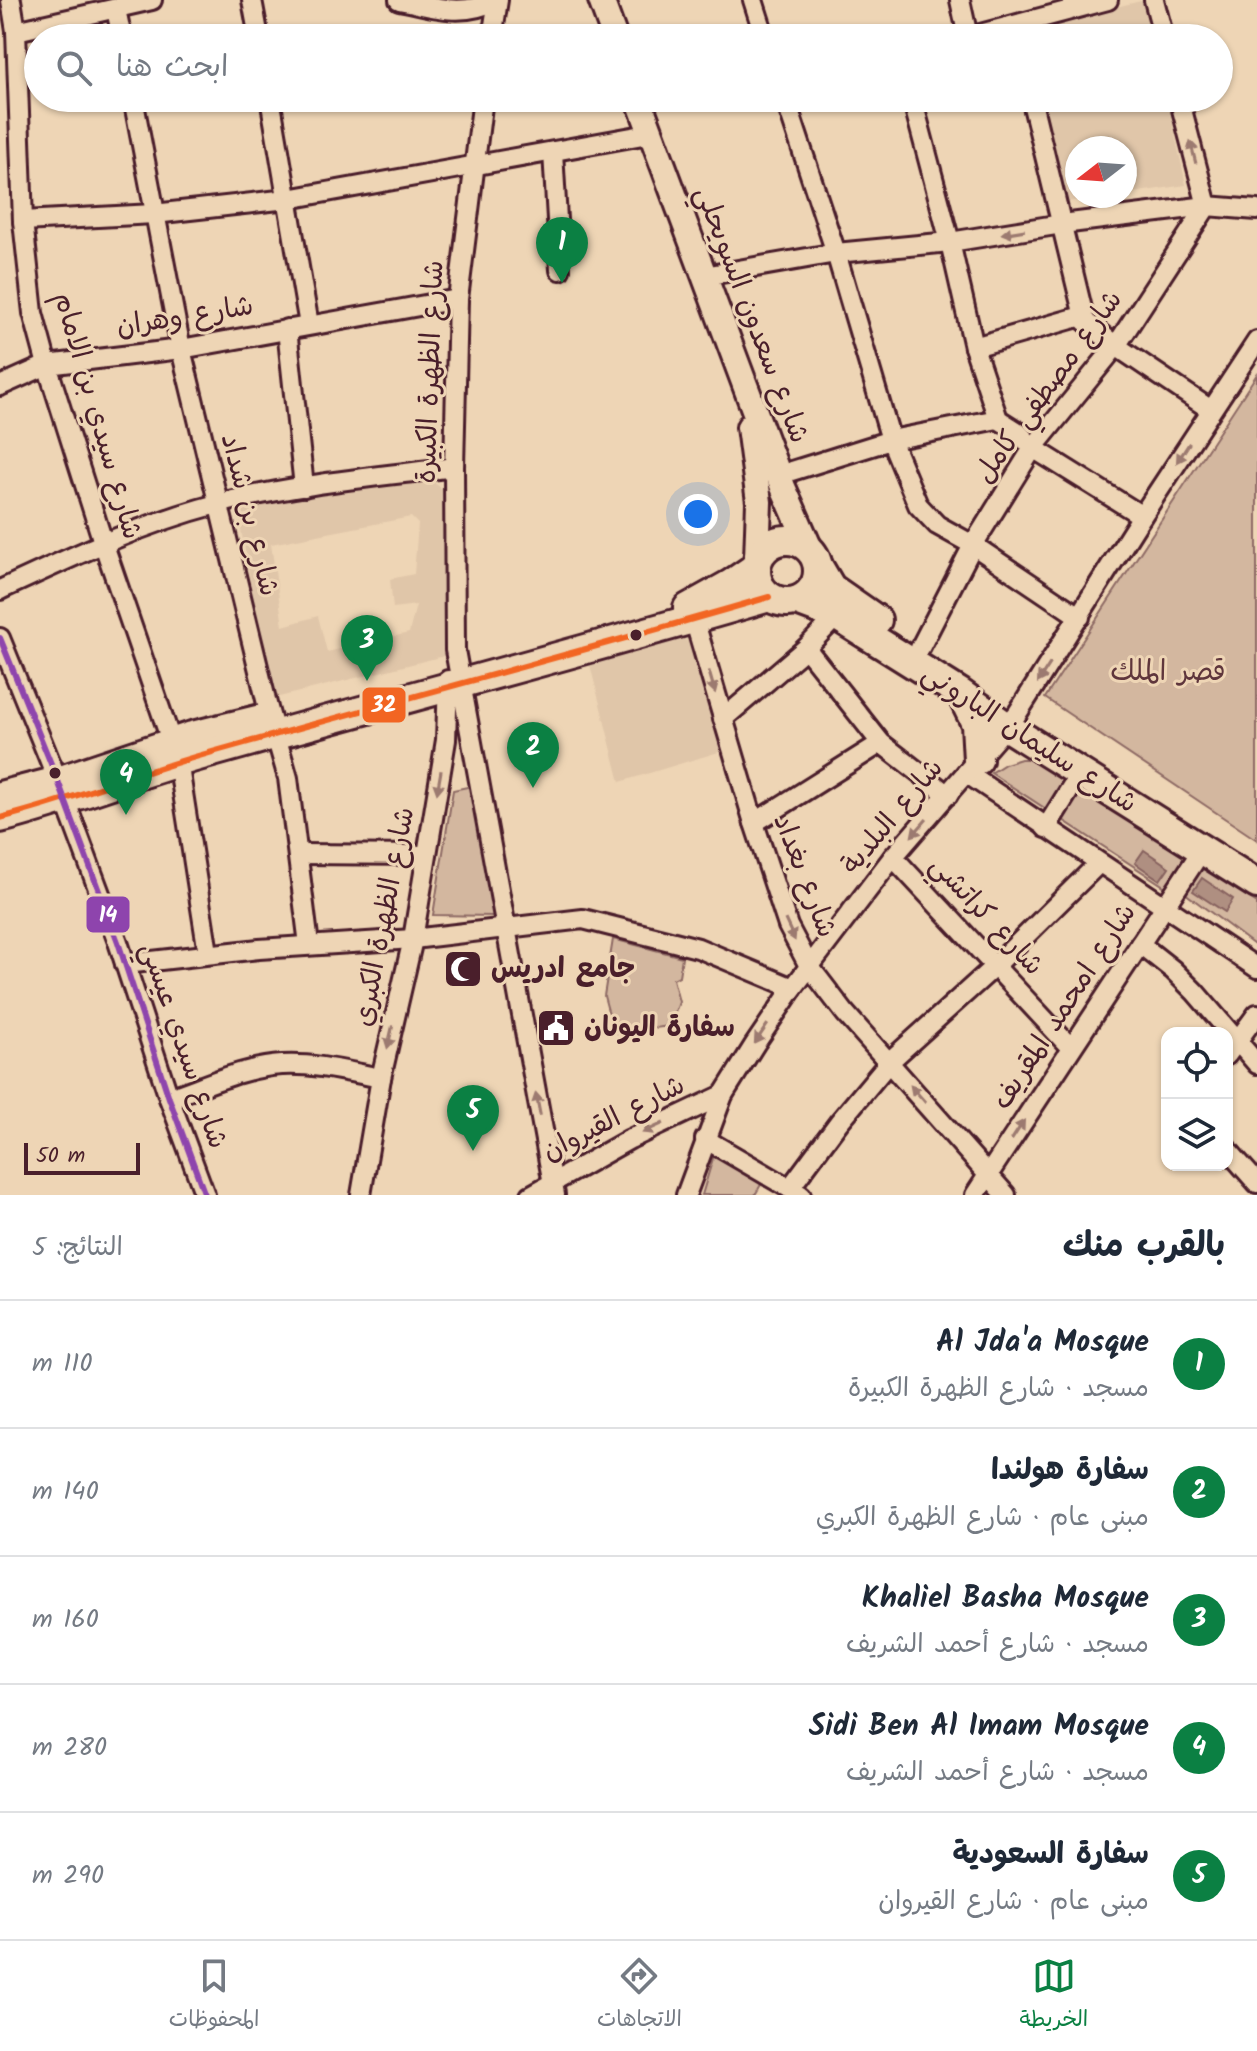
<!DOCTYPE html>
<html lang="ar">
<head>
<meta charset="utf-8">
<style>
	:root { --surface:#fff; --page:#f2f2f3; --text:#1f2937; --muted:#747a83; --line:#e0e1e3; --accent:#0b8043 }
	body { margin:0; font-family:Kalam,"Playpen Sans Arabic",sans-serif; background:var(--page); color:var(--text); direction:rtl }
	.controls { position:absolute; right:24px; bottom:24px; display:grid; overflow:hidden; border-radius:16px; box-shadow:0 2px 6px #0004 }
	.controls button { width:72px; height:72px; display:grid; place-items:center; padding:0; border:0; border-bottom:2px solid var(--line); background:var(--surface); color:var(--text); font:40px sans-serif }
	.compass { position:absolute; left:1065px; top:136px; width:72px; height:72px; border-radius:50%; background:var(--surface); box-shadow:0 2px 6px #0004; rotate:253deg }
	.scale { position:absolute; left:24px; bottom:20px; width:116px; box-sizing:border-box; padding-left:8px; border:4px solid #4a1f2b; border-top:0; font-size:22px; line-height:28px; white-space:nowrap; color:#4a1f2b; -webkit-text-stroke:6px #eed5b5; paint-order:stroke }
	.you { position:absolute; left:698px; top:514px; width:28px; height:28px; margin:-20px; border:6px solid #fff; border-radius:50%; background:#1a73e8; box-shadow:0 0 0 12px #1a73e833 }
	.badge { display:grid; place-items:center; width:52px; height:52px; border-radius:50%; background:var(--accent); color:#fff; font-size:26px; font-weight:700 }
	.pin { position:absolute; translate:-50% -66px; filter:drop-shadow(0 2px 4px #0008) }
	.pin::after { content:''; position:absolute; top:42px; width:28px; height:24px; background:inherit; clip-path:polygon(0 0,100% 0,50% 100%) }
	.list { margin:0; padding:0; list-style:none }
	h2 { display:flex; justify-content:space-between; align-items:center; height:104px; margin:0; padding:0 32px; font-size:34px }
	h2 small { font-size:26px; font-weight:400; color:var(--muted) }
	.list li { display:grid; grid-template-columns:52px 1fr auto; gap:24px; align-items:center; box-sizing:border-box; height:128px; padding:0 32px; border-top:2px solid var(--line) }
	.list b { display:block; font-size:30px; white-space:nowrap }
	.list p { margin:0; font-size:26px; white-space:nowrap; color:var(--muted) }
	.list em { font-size:26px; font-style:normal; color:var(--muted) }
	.icon { flex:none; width:44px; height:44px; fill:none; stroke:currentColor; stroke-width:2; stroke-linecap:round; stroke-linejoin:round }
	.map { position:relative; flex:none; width:1257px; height:1195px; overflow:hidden; direction:ltr }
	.search { position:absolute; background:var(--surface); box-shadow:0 2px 6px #0004; left:24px; right:24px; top:24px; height:88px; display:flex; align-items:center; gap:20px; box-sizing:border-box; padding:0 28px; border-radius:44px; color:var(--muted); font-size:30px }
	.sheet { height:744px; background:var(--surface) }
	nav { display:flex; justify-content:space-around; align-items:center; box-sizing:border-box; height:112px; border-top:2px solid var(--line); background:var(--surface); font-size:22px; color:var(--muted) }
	nav a { display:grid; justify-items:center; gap:4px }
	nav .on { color:var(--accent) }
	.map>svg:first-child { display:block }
	.built { fill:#e0c6a9; fill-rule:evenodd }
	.green { fill:#d3b79f; stroke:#8e6b65; stroke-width:2 }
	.water { fill:#af8f81; stroke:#87625f; stroke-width:2 }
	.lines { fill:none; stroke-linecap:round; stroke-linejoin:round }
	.minor-casing { stroke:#4a1f2b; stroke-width:24 }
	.major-casing { stroke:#4a1f2b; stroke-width:30 }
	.highway-casing { stroke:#4a1f2b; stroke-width:34 }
	.minor { stroke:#eed5b5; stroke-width:18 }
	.major { stroke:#eed5b5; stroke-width:24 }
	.highway { stroke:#eed5b5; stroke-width:28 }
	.bus-1-casing { stroke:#eed5b5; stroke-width:12 }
	.bus-2-casing { stroke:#eed5b5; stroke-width:12 }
	.bus-1 { stroke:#f26522; stroke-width:6 }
	.bus-2 { stroke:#8e44ad; stroke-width:6 }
	.oneway { fill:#9c7a70 }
	.bus-dot { fill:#4a1f2b; stroke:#eed5b5; stroke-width:3 }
	.labels { text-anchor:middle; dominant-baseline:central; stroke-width:6; stroke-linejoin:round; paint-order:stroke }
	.street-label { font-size:28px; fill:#4a1f2b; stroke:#eed5b5 }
	.park-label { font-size:28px; fill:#5f363c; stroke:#eed5b5 }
	.poi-label { font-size:28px; font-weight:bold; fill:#4a1f2b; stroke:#eed5b5; text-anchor:start }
	.line-badge { stroke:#eed5b5; stroke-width:3 }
	.badge-label { font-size:22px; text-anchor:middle; font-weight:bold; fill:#fff }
</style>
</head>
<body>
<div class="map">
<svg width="1257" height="1195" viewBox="0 0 1257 1195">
	<rect width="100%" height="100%" fill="#eed5b5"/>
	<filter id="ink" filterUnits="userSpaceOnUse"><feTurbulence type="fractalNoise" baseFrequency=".0125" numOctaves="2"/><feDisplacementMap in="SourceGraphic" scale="16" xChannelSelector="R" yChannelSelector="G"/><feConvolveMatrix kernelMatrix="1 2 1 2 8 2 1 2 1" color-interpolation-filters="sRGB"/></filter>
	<g filter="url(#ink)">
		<g class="built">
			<polygon points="1145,0 1153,38 1027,38 1025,29"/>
			<polygon points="1042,98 1167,98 1186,185 1125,194 1125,148 1077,148 1077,196 1109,196 1067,202"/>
			<path d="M 432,481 L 450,495 L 444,656 L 271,699 L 237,507 ZM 411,517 L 418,524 L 414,574 L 390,579 L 393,608 L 416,605 L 409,633 L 327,652 L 318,616 L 283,626 L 271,544 Z"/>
			<polygon points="684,639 692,644 722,751 620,782 590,665"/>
		</g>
		<g class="green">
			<polygon points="1257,374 1257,840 1045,698"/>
			<polygon points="1021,759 1034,759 1187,853 1167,888 991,773 1005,764"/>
			<polygon points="477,785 494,916 433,915 453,790"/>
			<polygon points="1202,867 1257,903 1257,947 1185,893"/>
			<polygon points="613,939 682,957 679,976 673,979 679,1002 670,1026 614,1033 604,996"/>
			<polygon points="714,1155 763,1181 755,1195 702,1195"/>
		</g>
		<g class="water">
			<polygon points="1144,850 1169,867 1160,880 1135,863"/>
			<polygon points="1202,878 1233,899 1225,912 1193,891"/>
		</g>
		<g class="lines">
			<g class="minor-casing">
				<g id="minor">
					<polyline points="11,0 16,31 23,221 33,313 47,365 103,542 178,761 208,953"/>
					<polyline points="252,0 259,38"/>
					<path d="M 399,0 C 436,7 461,18 497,0"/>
					<polyline points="753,0 765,38"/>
					<polyline points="960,0 968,37"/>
					<polyline points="1154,0 1164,38"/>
					<polyline points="116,9 122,38"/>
					<polyline points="16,31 152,0"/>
					<polyline points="492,38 498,0"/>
					<polyline points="965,38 1108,0"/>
					<polyline points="133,98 181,349 268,708 288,778 309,945"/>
					<polyline points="270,98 309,325"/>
					<polyline points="483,98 458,299 454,467 455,650 555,1195"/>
					<polyline points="785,98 836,253 891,440 918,505 937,525 973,545 1080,617"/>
					<polyline points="912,98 950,242 974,347 998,419 1017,431 1033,448 1142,516"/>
					<polyline points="1031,98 1085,321 1116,346 1211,410"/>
					<polyline points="553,152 560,270"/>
					<polyline points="23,221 154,214 288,199 643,135"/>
					<polyline points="704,276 836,253 950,242 1062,224 1207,206 1257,210"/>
					<polyline points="287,329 304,487"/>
					<polyline points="974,347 1082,316"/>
					<polyline points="0,386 47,365 181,349 458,299"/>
					<polyline points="779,475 891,440 998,419"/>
					<path d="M 0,590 C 71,557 141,524 217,504 C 294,484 376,477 454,467"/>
					<polyline points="689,611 694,619 754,823 788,926 809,966 845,1013 1006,1195"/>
					<polyline points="0,638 58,781 118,942 169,1098 205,1195"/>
					<polyline points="806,648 881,743 948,795"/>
					<polyline points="920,648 973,545 1033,448 1116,346 1207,206 1179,98"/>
					<polyline points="723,719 806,648 837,616"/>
					<polyline points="966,773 1257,968"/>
					<polyline points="754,823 881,743"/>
					<polyline points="1046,828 1080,773"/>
					<polyline points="298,854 425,855"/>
					<polyline points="893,857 1071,1048"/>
					<polyline points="1140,944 1173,970 1195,992 1257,1064"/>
					<polyline points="125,964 259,949 413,939 583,919 698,948 793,988"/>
					<polyline points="1227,1055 1257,1014"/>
					<path d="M 169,1098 C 205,1086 244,1067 282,1065 C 315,1063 349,1072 381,1078"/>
					<polyline points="705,1139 801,1195"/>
					<polyline points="1227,1149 1257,1183"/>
					<polyline points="790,1188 839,1122 890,1061 994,967 1098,864"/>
					<polyline points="361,1195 381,1078 413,939 446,740 448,680"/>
					<polyline points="531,1195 630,1139 723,1095"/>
					<polyline points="686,1195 723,1095 755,1044 793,988 893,857 1017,714 1142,516 1257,341"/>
					<polyline points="975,1195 1202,850"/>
				</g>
			</g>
			<g class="major-casing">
				<g id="major">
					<polyline points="601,0 615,38"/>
					<polyline points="638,98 783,487 811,551"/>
					<polyline points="749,427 759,502 757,559"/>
				</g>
			</g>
			<g class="highway-casing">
				<g id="highway">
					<circle cx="787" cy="571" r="31"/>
					<polyline points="818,566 831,588 877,620"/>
					<polyline points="797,601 837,616 960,693 1007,727 1257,884"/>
					<polyline points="688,608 731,584 756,567"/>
					<polyline points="963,697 976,724 978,760"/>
					<polyline points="0,796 58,781 192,736 261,719"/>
					<path d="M 0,818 C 69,801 134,774 202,755 C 391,702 581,652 769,597"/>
				</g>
			</g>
			<use href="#minor" class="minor"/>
			<use href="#major" class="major"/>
			<use href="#highway" class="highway"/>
			<g class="bus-1-casing">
				<path id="bus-1" d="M 0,818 C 69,801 134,774 202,755 C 391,702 581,652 769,597"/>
			</g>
			<g class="bus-2-casing">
				<polyline id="bus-2" points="0,638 58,781 118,942 169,1098 205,1195"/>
			</g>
			<use href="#bus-1" class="bus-1"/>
			<use href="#bus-2" class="bus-2"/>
		</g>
		<defs><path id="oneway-solid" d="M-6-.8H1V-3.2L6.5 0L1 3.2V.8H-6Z" transform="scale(2)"/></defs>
		<g class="oneway">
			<use href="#oneway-solid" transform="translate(1193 152) rotate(-104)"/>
			<use href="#oneway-solid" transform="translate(1013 232) rotate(171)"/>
			<use href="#oneway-solid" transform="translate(1183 453) rotate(123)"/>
			<use href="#oneway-solid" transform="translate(1044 673) rotate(123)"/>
			<use href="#oneway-solid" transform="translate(712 682) rotate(74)"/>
			<use href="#oneway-solid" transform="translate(439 782) rotate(100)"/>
			<use href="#oneway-solid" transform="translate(919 828) rotate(131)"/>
			<use href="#oneway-solid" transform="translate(790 930) rotate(65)"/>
			<use href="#oneway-solid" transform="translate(761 1034) rotate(124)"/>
			<use href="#oneway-solid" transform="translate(390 1037) rotate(103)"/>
			<use href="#oneway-solid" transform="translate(918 1094) rotate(-131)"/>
			<use href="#oneway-solid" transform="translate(538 1104) rotate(-101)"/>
			<use href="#oneway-solid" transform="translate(653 1128) rotate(155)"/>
			<use href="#oneway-solid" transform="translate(1018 1130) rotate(-57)"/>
		</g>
	</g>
	<defs>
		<g id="mosque-square" transform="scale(2)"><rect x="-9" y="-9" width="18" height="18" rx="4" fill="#4a1f2b" stroke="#eed5b5"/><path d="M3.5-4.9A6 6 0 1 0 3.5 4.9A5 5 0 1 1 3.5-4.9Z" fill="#fff"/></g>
		<g id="civic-square" transform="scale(2)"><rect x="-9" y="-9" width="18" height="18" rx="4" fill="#4a1f2b" stroke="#eed5b5"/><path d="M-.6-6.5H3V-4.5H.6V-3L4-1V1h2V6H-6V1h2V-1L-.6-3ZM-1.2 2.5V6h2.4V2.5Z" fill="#fff"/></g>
	</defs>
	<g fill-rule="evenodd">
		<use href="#mosque-square" x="463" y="969"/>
		<use href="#civic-square" x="556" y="1028"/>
	</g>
	<g class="bus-dot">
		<circle cx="636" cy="635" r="7"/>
		<circle cx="55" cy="773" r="7"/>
	</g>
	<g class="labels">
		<g class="street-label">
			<text transform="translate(751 315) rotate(69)">شارع سعدون السويحلي</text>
			<text transform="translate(185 317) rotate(-9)">شارع وهران</text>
			<text transform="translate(431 372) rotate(-88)">شارع الظهرة الكبيرة</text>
			<text transform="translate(1049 387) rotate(-54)">شارع مصطفي كامل</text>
			<text transform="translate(97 416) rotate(74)">شارع سيدي بن الامام</text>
			<text transform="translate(249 515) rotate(76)">شارع بن شداد</text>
			<text transform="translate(1029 739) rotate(33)">شارع سليمان الباروني</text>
			<text transform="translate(893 817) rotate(-50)">شارع البلدية</text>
			<text transform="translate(804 876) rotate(69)">شارع بغداد</text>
			<text transform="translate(986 916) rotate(47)">شارع كراتشي</text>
			<text transform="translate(385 917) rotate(-79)">شارع الظهرة الكبري</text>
			<text transform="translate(1065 1007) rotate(-57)">شارع امحمد المقريف</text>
			<text transform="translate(183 1046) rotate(71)">شارع سيدي عيسي</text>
			<text transform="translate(614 1119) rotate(-27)">شارع القيروان</text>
		</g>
		<g class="park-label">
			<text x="1168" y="672">قصر الملك</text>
		</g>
		<g class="poi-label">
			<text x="491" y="969">جامع ادريس</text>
			<text x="584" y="1028">سفارة اليونان</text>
		</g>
	</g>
	<g class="line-badge">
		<rect x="361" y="686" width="46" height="38" rx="8" fill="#f26522"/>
		<rect x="85" y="895" width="46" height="39" rx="8" fill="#8e44ad"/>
	</g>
	<g class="badge-label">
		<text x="384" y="712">32</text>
		<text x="108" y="922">14</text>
	</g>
</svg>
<div class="controls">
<button><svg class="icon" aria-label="locate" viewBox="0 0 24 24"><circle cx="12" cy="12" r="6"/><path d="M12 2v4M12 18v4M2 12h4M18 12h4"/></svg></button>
<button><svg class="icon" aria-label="layers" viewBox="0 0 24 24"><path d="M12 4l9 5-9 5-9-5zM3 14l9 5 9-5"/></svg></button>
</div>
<svg class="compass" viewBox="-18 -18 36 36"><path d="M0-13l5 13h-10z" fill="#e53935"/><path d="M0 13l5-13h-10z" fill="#747a83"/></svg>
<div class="scale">50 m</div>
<div class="you"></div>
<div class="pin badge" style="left:562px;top:283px">1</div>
<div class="pin badge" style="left:533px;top:788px">2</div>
<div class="pin badge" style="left:367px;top:681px">3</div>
<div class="pin badge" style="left:126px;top:815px">4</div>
<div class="pin badge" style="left:473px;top:1151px">5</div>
<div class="search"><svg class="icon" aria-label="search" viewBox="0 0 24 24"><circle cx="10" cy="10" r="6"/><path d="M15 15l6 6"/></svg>ابحث هنا</div>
</div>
<section class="sheet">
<h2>بالقرب منك<small>النتائج: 5</small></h2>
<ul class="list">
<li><span class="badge">1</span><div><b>Al Jda'a Mosque</b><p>مسجد · شارع الظهرة الكبيرة</p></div><em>110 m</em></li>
<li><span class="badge">2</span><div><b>سفارة هولندا</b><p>مبنى عام · شارع الظهرة الكبري</p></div><em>140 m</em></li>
<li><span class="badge">3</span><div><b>Khaliel Basha Mosque</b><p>مسجد · شارع أحمد الشريف</p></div><em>160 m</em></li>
<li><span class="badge">4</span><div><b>Sidi Ben Al Imam Mosque</b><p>مسجد · شارع أحمد الشريف</p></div><em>280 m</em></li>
<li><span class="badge">5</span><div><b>سفارة السعودية</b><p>مبنى عام · شارع القيروان</p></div><em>290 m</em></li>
</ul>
</section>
<nav>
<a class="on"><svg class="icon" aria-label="map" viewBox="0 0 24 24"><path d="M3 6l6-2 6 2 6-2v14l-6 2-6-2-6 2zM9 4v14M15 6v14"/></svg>الخريطة</a>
<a><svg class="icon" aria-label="directions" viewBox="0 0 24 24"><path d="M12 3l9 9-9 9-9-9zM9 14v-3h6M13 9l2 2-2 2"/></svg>الاتجاهات</a>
<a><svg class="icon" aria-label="saved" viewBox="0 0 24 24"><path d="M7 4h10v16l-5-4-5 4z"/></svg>المحفوظات</a>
</nav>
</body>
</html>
